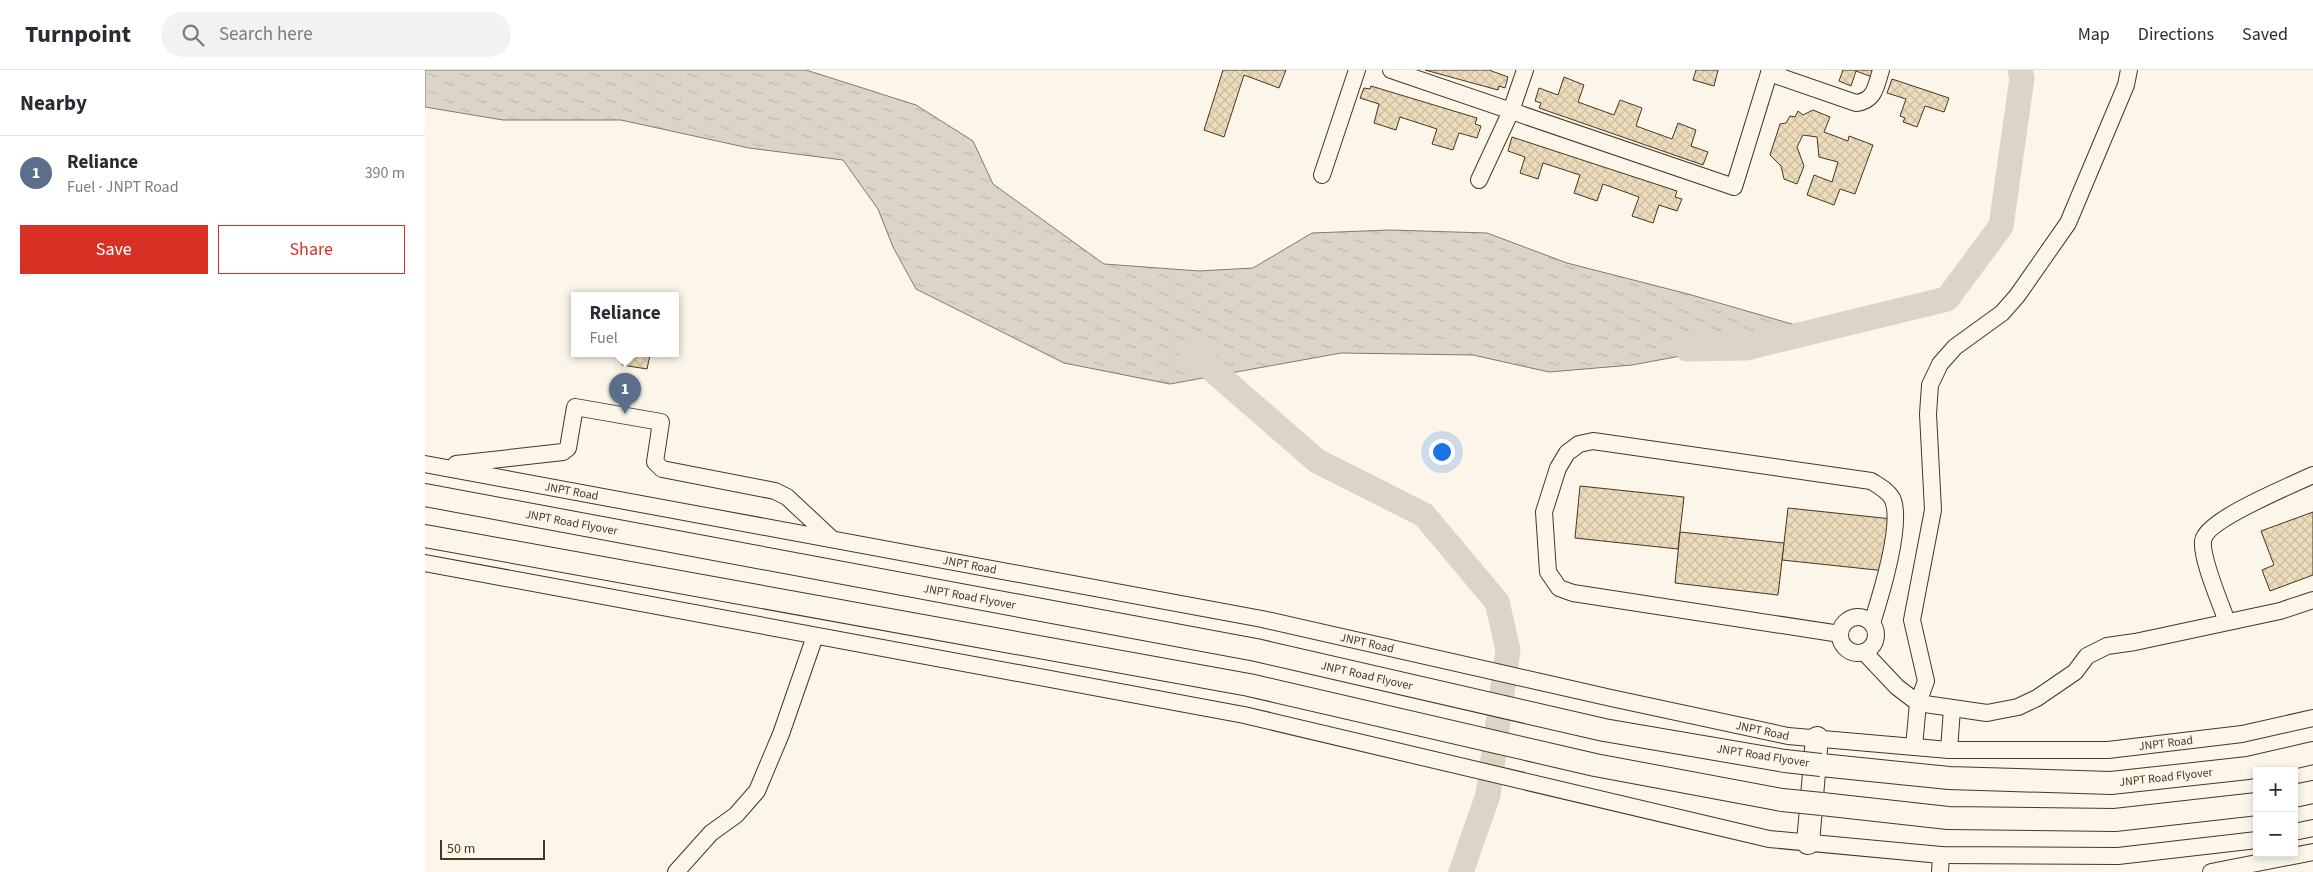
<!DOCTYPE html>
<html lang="en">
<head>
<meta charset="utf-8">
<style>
	:root { --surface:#fff; --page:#f2f2f3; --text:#2b2b33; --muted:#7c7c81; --line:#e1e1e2; --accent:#d93025 }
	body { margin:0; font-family:"Source Sans 3",sans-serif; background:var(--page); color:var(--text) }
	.controls { position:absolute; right:15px; bottom:15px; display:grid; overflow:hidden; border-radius:0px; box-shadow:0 2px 8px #0003 }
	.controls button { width:45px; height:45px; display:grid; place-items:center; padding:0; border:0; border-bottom:1px solid var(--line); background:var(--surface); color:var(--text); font:25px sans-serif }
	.scale { position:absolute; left:15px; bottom:12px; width:105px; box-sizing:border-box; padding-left:5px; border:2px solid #4a3520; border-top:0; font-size:14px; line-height:18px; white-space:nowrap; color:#4a3520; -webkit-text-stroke:4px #fbf6e9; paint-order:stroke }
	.you { position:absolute; left:1016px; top:381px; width:18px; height:18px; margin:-12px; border:4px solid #fff; border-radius:50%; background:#1a73e8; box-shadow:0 0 0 8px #1a73e833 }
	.badge { display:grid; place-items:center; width:32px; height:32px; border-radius:50%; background:var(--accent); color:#fff; font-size:16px; font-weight:700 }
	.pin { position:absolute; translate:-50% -41px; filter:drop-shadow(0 1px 2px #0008) }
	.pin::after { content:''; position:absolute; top:26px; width:18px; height:15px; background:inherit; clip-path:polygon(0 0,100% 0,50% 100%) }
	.popup { position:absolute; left:146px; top:222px; width:108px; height:65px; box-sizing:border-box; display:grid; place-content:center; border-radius:0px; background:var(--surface); filter:drop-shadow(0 1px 4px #0005); font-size:16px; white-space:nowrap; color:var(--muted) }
	.popup b { font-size:19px; color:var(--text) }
	.popup::after { content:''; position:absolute; left:50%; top:100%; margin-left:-10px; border:10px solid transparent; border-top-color:var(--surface) }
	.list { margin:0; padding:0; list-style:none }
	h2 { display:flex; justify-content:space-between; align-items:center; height:65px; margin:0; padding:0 20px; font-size:21px }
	h2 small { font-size:16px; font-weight:400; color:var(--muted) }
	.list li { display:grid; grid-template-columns:32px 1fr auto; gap:15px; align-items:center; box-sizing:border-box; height:75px; padding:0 20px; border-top:1px solid var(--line) }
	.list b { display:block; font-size:19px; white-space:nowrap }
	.list p { margin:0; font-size:16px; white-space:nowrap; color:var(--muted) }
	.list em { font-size:16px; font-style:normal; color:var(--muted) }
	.actions { display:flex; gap:10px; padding:15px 20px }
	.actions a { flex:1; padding:11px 0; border:1px solid var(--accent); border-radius:0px; text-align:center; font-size:18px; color:var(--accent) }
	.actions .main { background:var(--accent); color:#fff }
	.icon { flex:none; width:28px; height:28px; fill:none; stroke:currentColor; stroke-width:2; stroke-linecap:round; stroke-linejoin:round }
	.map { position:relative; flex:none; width:1888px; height:802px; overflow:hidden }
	header { display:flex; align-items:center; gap:30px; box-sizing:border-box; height:70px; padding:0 25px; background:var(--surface); border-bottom:1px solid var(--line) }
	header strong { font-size:24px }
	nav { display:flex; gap:28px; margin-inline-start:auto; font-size:18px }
	.search { width:350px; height:45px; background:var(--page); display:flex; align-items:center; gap:12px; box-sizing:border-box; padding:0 18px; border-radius:28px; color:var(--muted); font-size:19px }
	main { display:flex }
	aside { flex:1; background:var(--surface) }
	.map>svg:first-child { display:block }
	.water { fill:url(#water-ripples); stroke:#887966 }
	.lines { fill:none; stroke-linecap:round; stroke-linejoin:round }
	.river { stroke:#dcd4c6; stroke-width:25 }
	.building { fill:url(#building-cross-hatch); stroke:#4a3520 }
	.minor-casing { stroke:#4a3520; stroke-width:18 }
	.highway-casing { stroke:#4a3520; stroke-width:24 }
	.minor { stroke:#fbf6e9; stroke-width:16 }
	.highway { stroke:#fbf6e9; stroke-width:22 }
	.highway-bridge-casing { stroke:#4a3520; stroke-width:24; stroke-linecap:butt }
	.highway-bridge { stroke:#fbf6e9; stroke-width:22 }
	.labels { text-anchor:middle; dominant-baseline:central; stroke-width:4; stroke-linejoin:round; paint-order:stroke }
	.street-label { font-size:12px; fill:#4a3520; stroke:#fbf6e9 }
</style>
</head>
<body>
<header>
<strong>Turnpoint</strong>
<div class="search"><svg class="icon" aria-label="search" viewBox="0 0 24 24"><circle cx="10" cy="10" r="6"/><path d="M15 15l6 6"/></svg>Search here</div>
<nav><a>Map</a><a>Directions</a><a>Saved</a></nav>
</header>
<main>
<aside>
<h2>Nearby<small></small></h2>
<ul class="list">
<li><span class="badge" style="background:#5c6f8a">1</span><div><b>Reliance</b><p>Fuel · JNPT Road</p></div><em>390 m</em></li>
</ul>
<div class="actions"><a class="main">Save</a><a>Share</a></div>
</aside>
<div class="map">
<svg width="1888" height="802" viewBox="0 0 1888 802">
	<defs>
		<pattern id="water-ripples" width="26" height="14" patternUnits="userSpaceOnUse" patternTransform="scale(1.25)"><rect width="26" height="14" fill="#dcd4c6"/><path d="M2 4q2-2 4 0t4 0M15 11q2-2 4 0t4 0" fill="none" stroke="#beb7aa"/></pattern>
		<pattern id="building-cross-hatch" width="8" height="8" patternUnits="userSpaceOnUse" patternTransform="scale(1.25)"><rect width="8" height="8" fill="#ecdcbc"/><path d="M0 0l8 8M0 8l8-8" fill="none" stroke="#ccbda1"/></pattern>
	</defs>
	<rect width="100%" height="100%" fill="#fbf6e9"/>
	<polygon class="water" points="0,0 381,0 491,35 548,71 568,114 679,194 774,201 828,198 887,163 965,160 1062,163 1142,193 1263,224 1391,261 1207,295 1124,302 1048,285 916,283 745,314 639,293 491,219 468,177 453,139 418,90 324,78 196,50 78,50 0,37"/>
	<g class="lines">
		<g class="river">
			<polyline points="1262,279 1321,278 1522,229 1576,156 1597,8 1595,0"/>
			<polyline points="768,283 892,391 999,445 1072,532 1083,580 1063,725 1036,802"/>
		</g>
	</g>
	<g class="building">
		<polygon points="798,0 861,0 854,18 819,5 799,67 779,60"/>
		<polygon points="1000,0 1064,0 1083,7 1080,18 1074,16 1073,20"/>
		<polygon points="1271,0 1293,0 1289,16 1268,10"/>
		<polygon points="1418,0 1450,0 1447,7 1431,1 1426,16 1414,11"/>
		<polygon points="1139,7 1159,15 1153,32 1189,45 1195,30 1217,38 1211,56 1247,69 1253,53 1271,60 1266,76 1283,82 1278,95 1114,38 1116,33 1110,31 1114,18 1133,25"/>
		<polygon points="1467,9 1524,28 1519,42 1500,36 1492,57 1478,52 1480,48 1475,46 1481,29 1462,23"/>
		<polygon points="946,16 1052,48 1050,54 1056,56 1052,68 1034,63 1028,80 1007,74 1012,59 975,47 971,60 949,53 954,34 935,28 939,18 945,19"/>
		<polygon points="1388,40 1405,47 1399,62 1423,71 1424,66 1448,75 1430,124 1415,119 1409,135 1382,125 1389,105 1407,112 1413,92 1394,87 1392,67 1378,65 1372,77 1379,96 1372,114 1359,109 1356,96 1345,85 1355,54 1361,53 1365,46 1370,47 1373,41 1378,45"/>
		<polygon points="1087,67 1252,121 1250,127 1257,129 1252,141 1234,135 1228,153 1207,146 1214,127 1178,114 1172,131 1149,123 1155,105 1118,93 1113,109 1095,103 1100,87 1083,81"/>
		<polygon points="199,283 225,285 222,299 197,295"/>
		<polygon points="1155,416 1259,427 1253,479 1150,468"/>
		<polygon points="1363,438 1467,449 1461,501 1357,490"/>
		<polygon points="1888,442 1888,505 1845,521 1837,500 1849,495 1836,461"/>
		<polygon points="1255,462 1359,473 1353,525 1250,513"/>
	</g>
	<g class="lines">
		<g class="minor-casing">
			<g id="minor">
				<polyline points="966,0 1309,117 1345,0"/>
				<path d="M 1344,3 L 1431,33 C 1450,31 1451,16 1456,0"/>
				<polyline points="897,105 932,0"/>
				<polyline points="1054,110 1086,41 1100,0"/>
				<path id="s1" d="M 0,394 L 837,549 L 1186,628 L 1363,666 L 1524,680 L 1683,680 L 1817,664 L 1888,648"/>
				<polyline points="31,394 138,382 143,378 150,337 236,352 230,392 237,399 350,421 362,427 407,469"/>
				<polyline points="0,493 819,645 1344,769 1516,785 1693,786 1832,770"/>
				<circle cx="1433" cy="565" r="18"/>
				<path d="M 1802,552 C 1796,534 1776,489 1778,471 C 1780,450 1867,415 1888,405"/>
				<path d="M 1415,564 L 1148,523 L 1134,518 L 1123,502 L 1119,442 L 1133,398 L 1142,383 L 1154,374 L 1168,371 L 1446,411 C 1454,416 1462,420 1467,428 C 1479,452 1455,528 1447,553"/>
				<polyline points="1439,582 1472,617 1493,633 1562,643 1593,637 1612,628 1650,602 1662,586 1682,576 1710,572 1855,541 1888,530"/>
				<polyline points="1489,677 1493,633 1501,611 1487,550 1508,440 1503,344 1505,315 1515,294 1530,277 1577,243 1592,226 1643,153 1701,15 1704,0"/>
				<polyline points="1524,680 1527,639"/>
				<polyline points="1869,762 1888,758"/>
				<polyline points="251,802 286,763 311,745 332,721 356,664 390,566"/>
				<polyline points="1515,802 1516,785"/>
				<polyline points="1786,802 1888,782"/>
			</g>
		</g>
		<g class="highway-casing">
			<g id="highway">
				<path id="s2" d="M 0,425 L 831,580 L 1179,660 L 1360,691"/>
				<polyline points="0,466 824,615 1170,695 1357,730"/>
				<path id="s3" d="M 1396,695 L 1524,708 L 1686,713 L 1823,698 L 1888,683"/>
				<polyline points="1869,726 1888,722"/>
				<polyline points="1397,734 1523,748 1690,750 1832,734"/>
				<polyline points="1383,773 1392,668"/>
			</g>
		</g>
		<use href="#minor" class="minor"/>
		<use href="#highway" class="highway"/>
		<g class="highway-bridge-casing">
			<g id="highway-bridge">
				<polyline points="1360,691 1396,695"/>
				<polyline points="1357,730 1397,734"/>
			</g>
		</g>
		<use href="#highway-bridge" class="highway-bridge"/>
	</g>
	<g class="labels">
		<g class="street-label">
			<text stroke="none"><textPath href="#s1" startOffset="149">JNPT Road</textPath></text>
			<text stroke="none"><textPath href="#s2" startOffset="149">JNPT Road Flyover</textPath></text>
			<text stroke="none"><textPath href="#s1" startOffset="554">JNPT Road</textPath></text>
			<text stroke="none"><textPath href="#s2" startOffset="554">JNPT Road Flyover</textPath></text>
			<text stroke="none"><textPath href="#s1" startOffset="959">JNPT Road</textPath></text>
			<text stroke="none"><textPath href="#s2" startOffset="959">JNPT Road Flyover</textPath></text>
			<text stroke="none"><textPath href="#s1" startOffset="1364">JNPT Road</textPath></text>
			<text stroke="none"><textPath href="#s1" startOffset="1769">JNPT Road</textPath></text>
			<text transform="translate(1338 686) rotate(9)">JNPT Road Flyover</text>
			<text stroke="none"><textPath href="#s3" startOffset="346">JNPT Road Flyover</textPath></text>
		</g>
	</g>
</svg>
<div class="controls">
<button>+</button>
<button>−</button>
</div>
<div class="scale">50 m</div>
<div class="you"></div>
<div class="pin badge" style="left:200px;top:344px;background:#5c6f8a">1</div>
<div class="popup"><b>Reliance</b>Fuel</div>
</div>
</main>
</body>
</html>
